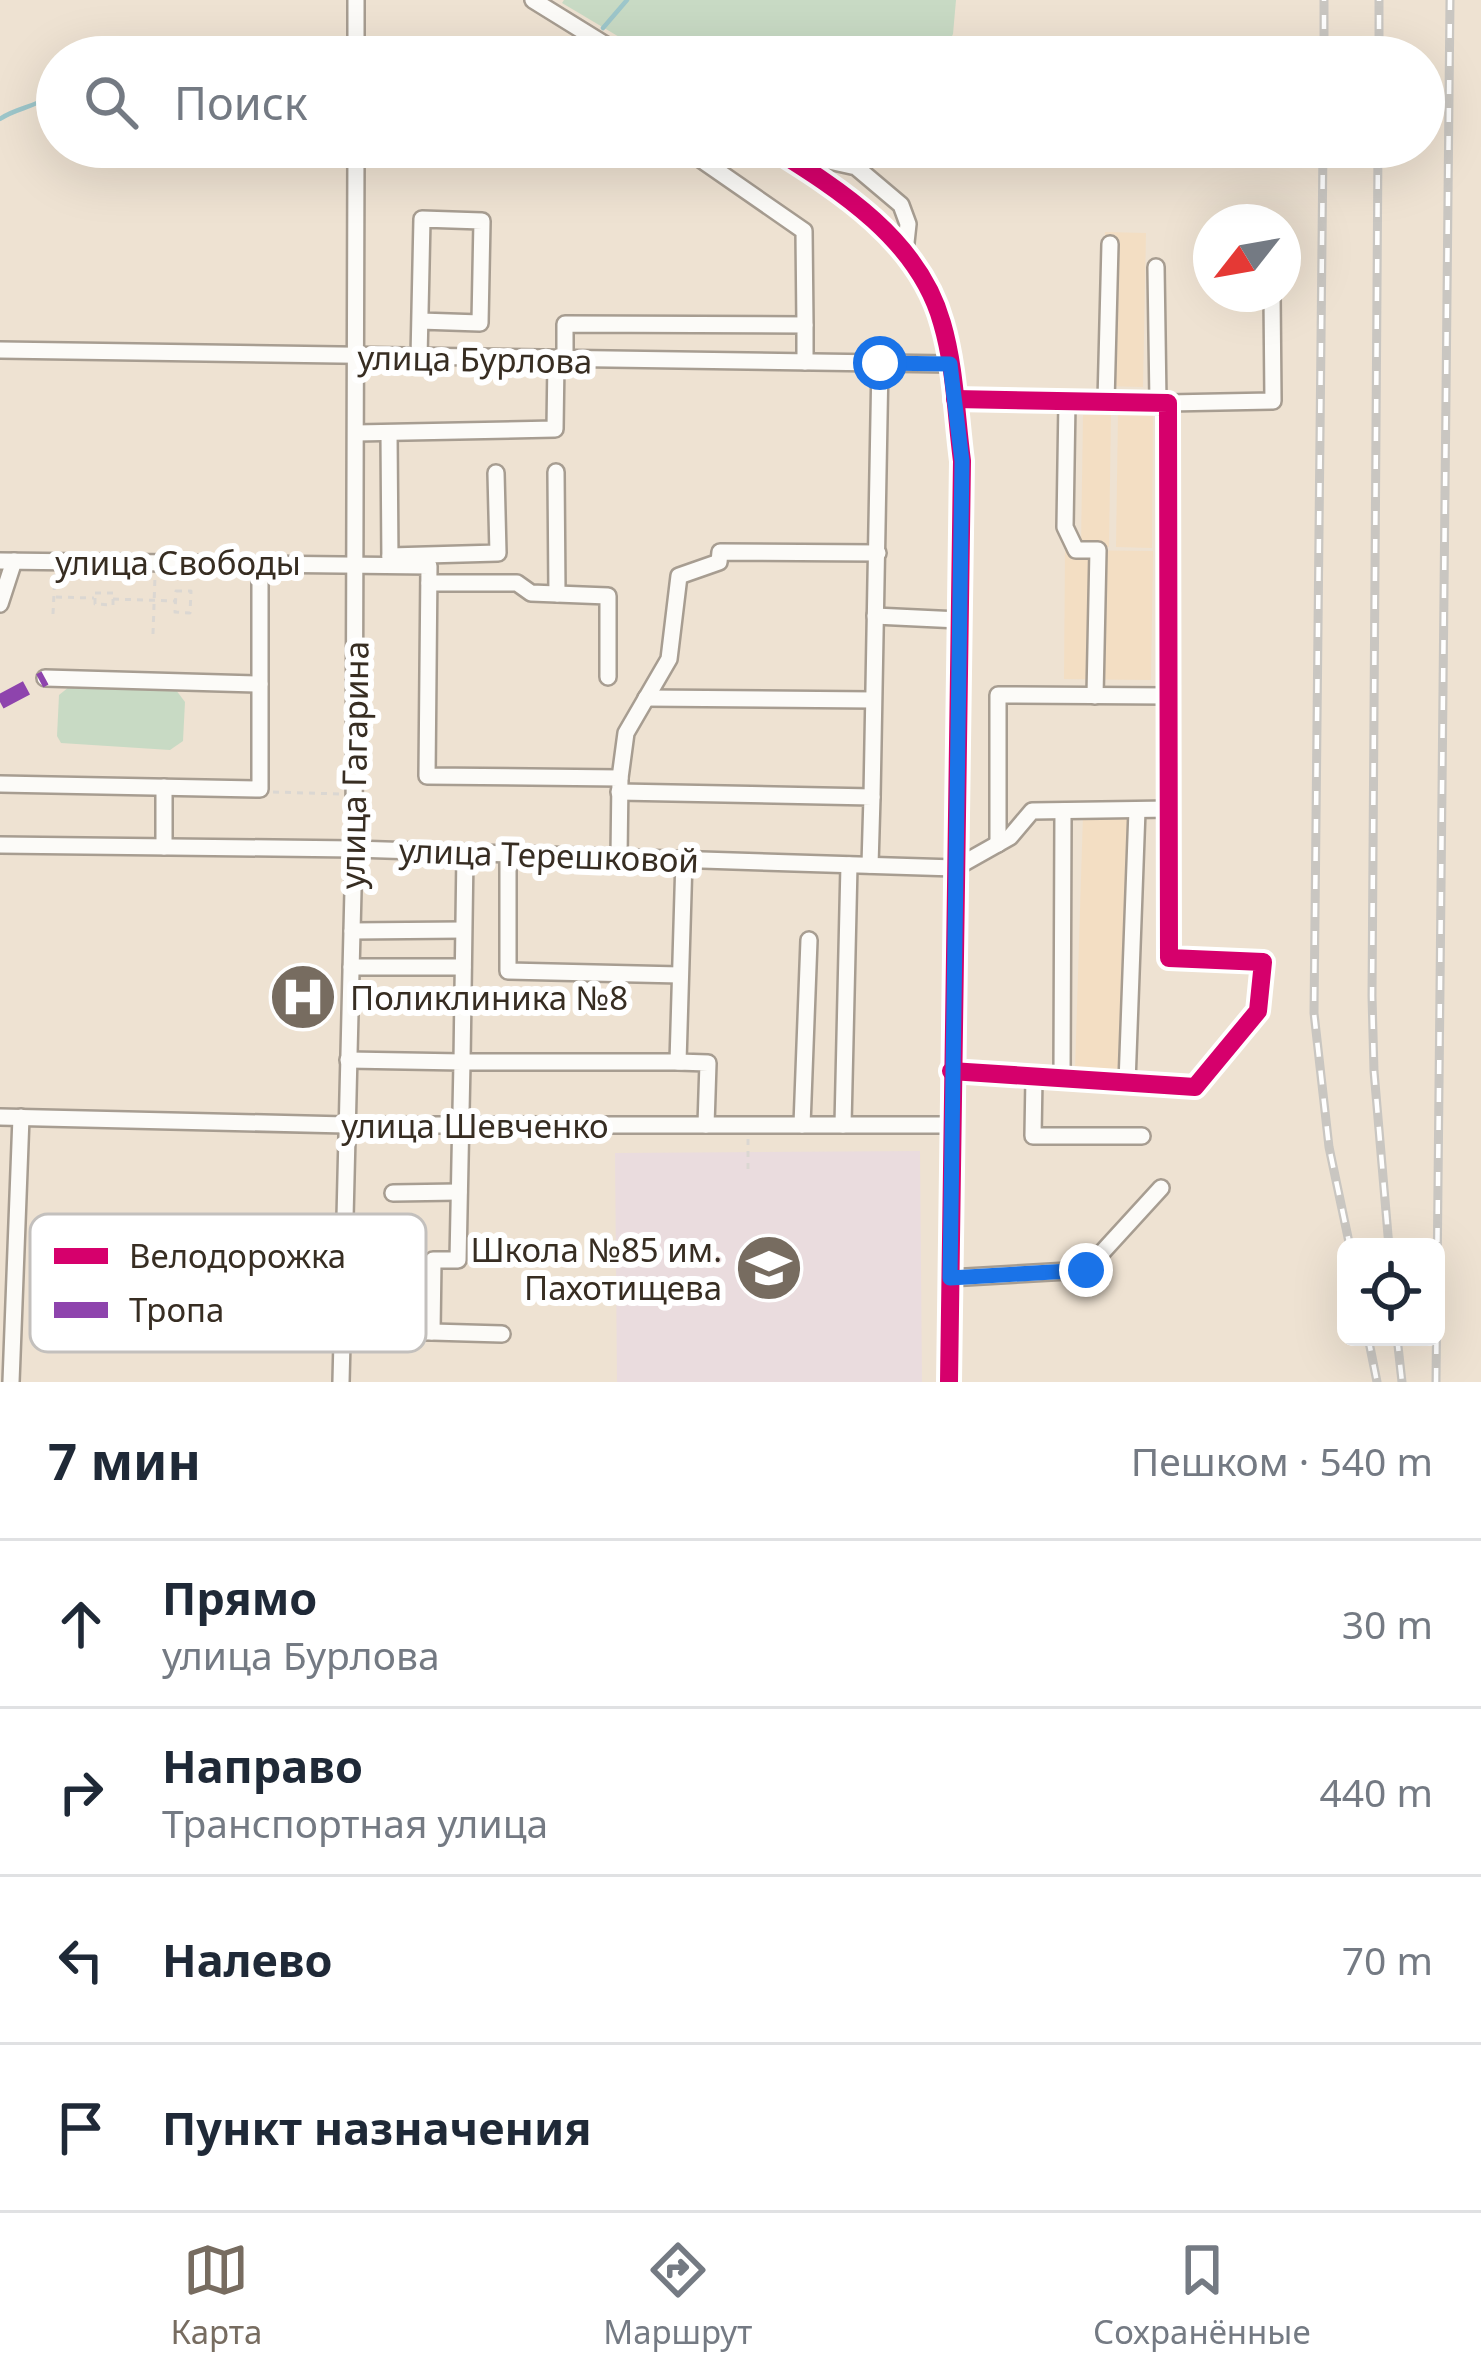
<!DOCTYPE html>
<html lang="ru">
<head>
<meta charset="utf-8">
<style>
	:root { --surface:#fff; --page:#f2f2f3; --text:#1f2937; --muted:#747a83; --line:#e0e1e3; --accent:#776c60 }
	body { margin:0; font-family:"Noto Sans",sans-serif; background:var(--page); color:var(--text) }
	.controls { position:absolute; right:36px; bottom:36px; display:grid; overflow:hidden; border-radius:18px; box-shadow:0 12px 48px #0002 }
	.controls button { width:108px; height:108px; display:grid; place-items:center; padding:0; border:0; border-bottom:3px solid var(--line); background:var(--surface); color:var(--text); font:60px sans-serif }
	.compass { position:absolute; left:1193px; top:204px; width:108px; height:108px; border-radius:50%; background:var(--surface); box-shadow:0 12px 48px #0002; rotate:239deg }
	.stop { position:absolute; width:36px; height:36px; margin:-27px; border:9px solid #1a73e8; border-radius:50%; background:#fff }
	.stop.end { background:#1a73e8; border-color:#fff; box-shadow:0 3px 12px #0008 }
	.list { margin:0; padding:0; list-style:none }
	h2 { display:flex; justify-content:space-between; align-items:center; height:156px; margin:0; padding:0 48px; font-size:51px }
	h2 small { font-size:39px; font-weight:400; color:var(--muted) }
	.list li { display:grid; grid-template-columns:78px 1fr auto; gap:36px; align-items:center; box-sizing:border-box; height:168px; padding:0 48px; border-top:3px solid var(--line) }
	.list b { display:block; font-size:45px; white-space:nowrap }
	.list p { margin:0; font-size:39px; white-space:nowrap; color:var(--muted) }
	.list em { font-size:39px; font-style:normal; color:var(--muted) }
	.icon { flex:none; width:66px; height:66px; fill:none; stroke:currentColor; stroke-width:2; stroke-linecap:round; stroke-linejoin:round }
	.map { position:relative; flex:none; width:1481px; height:1382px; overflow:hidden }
	.search { position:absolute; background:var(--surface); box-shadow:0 12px 48px #0002; left:36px; right:36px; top:36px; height:132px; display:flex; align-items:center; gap:30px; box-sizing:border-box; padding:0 42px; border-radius:66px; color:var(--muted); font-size:45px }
	.sheet { height:828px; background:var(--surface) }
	nav { display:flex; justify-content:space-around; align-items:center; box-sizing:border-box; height:168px; border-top:3px solid var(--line); background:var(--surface); font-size:33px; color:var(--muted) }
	nav a { display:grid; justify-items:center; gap:6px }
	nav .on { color:var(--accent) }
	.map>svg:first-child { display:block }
	.built { fill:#f3dec3 }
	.education { fill:#eadcde }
	.green { fill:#c8dac4 }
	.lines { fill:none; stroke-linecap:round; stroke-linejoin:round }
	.stream { stroke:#9dc6ca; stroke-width:4.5 }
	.minor-casing { stroke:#a79d91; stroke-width:20 }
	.path { stroke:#dbd7d2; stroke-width:3; stroke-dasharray:6 6; stroke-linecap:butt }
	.minor { stroke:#fcfbf8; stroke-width:15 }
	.rail-casing { stroke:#c9c6c1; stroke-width:9 }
	.rail { stroke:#fff; stroke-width:4.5; stroke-dasharray:14; stroke-linecap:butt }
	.quiet { stroke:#8e44ad; stroke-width:15; stroke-dasharray:30 15; stroke-linecap:butt }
	.cycleway-casing { stroke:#fff; stroke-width:26 }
	.cycleway { stroke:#d6006c; stroke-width:18 }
	.route { stroke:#1a73e8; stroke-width:15 }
	.labels { text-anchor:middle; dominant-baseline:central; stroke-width:12; stroke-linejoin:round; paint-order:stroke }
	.street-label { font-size:33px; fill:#372d22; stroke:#fff }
	.poi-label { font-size:33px; fill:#372d22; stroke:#fff; text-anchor:start }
	.key { fill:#fff; stroke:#c3c0bd; stroke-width:3 }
	.key-label { font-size:33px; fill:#372d22 }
</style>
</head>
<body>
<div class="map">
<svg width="1481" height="1382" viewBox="0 0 1481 1382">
	<rect width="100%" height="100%" fill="#eee2d2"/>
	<g class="built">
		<polygon points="1105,232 1146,233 1143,387 1102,386"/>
		<polygon points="1118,412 1153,413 1152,548 1116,547"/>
		<polygon points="1083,415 1111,415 1109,547 1081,546"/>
		<polygon points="1065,550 1153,551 1151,680 1064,679"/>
		<polygon points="1083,814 1142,816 1134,1073 1075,1071"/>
	</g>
	<polygon class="education" points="920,1151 922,1382 617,1382 615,1153"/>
	<g class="green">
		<polygon points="564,0 956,0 953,34 942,57 653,57 562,3"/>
		<polygon points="69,687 176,690 185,702 183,741 170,750 61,743 57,736 59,695"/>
	</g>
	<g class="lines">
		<g class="stream">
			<polyline points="603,28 627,0"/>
			<polyline points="444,57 445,52 482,39 511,57"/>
			<polyline points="587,57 590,52"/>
			<path d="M 0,119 C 16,108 32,108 48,97 L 57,99"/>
		</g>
		<g class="minor-casing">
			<g id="minor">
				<polyline points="533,0 625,57"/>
				<polyline points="356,57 356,0"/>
				<polyline points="683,147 804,231 805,325"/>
				<path d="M 771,147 C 840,190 919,240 942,323 C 955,367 956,416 962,461 L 949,1382"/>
				<polyline points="800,165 829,161 856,167 901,205 908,224 905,252"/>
				<polyline points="1156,267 1158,402"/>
				<polyline points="0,350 950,364"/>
				<polyline points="419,358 422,219 482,221 480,323 420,321"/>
				<polyline points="565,360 565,324 805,325 805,362"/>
				<polyline points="1067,401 1065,527 1076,550 1098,550 1095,696"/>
				<polyline points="1106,402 1110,244"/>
				<polyline points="1168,403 1273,401 1272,294"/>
				<polyline points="356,433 555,429 556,360"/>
				<polyline points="389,433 390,563"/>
				<polyline points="556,472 557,594"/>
				<polyline points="390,556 498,553 496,473"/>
				<polyline points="0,561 429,566 427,776 620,778 619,857"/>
				<polyline points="429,583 517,583 531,593 608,596 608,677"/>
				<polyline points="0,604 14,561"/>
				<polyline points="875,616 959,620"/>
				<polyline points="45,678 260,684"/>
				<polyline points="646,698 873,700"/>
				<polyline points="620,778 626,733 669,659 679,576 719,562 720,552 878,553"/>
				<polyline points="0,784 260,789 260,563"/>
				<polyline points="164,787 164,847"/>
				<polyline points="619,792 872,797 870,865"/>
				<polyline points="872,797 880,363"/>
				<polyline points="998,844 998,695 1169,696"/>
				<polyline points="0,845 354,849 955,868 1010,837 1032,811 1170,809"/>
				<polyline points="465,853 462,1062 682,1062"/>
				<polyline points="508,854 508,971 680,975"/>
				<polyline points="684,859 678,1062 708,1063 706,1125"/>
				<polyline points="352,931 463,930"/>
				<polyline points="351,967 463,967"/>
				<polyline points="951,1071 1195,1087 1258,1011 1263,962 1169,958 1168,403 955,399"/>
				<polyline points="1034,1077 1033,1136 1142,1136"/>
				<polyline points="1062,1078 1063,811"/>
				<polyline points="1127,1083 1137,810"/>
				<polyline points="0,1117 346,1125 950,1125"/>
				<polyline points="802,1125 809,940"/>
				<polyline points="843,1125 849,865"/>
				<polyline points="393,1193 459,1192"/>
				<polyline points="949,1278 1086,1270 1161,1188"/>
				<polyline points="342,1331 432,1332 433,1260 458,1260 462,1062 348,1060"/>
				<polyline points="432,1332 502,1334"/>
				<polyline points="11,1382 21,1117"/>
				<polyline points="341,1382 354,849 356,147"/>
			</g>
		</g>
		<g class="path">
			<polygon points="176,591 191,591 190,613 175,612"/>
			<polygon points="95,593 113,593 113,605 95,604"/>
			<polyline points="56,597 94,598"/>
			<polyline points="113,599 175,601"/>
			<polyline points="53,614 55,574"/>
			<polyline points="153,634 155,576"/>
			<polyline points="273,792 341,794"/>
			<polyline points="748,1139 748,1170"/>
		</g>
		<use href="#minor" class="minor"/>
		<g class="rail-casing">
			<g id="rail">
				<polyline points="1324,57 1324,0"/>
				<polyline points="1379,57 1379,0"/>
				<polyline points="1323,147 1314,1013 1329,1147 1350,1247"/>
				<polyline points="1378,147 1372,996 1374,1071 1389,1247"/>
				<polyline points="1368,1337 1377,1382"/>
				<polyline points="1397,1337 1402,1382"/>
				<polyline points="1436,1382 1450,0"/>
			</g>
		</g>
		<use href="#rail" class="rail"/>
		<polyline class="quiet" points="0,702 45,678"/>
		<g class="cycleway-casing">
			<g id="cycleway">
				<path d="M 771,147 C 840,190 919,240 942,323 C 955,367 956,416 962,461 L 949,1382"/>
				<polyline points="951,1071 1195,1087 1258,1011 1263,962 1169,958 1168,403 955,399"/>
			</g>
		</g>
		<use href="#cycleway" class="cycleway"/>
	</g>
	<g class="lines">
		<polyline class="route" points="880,363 950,364 962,461 950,1278 1086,1270"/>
	</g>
	<defs>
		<g id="hospital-disc" transform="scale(3.45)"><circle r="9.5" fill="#776c60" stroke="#fff"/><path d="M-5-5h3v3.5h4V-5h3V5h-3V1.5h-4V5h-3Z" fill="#fff"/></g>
		<g id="school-disc" transform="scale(3.45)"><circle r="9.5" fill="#776c60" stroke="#fff"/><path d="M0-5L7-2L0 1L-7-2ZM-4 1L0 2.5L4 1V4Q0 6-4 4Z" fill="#fff"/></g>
	</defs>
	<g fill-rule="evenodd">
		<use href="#hospital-disc" x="303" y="997"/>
		<use href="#school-disc" x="769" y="1268"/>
	</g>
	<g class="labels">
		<g class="street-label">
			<text transform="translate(475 359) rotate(1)">улица Бурлова</text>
			<text x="178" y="562">улица Свободы</text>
			<text transform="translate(354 765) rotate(-89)">улица Гагарина</text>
			<text transform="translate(549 855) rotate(2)">улица Терешковой</text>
			<text x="475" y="1125">улица Шевченко</text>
		</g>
		<g class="poi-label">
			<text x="350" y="997">Поликлиника №8</text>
			<text x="722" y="1249" text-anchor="end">Школа №85 им.<tspan x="722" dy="38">Пахотищева</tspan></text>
		</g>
	</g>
	<rect x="30" y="1214" width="396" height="138" rx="18" class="key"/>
	<rect x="54" y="1248" width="54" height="16" fill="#d6006c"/>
	<rect x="54" y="1302" width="54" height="16" fill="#8e44ad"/>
	<g class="key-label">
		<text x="129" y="1268">Велодорожка</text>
		<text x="129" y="1322">Тропа</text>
	</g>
</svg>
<div class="controls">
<button><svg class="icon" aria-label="locate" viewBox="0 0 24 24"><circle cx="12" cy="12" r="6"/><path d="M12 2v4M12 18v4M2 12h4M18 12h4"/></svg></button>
</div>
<svg class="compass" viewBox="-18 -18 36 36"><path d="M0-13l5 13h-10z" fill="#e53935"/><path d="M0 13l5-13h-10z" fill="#747a83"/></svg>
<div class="stop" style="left:880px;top:363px"></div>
<div class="stop end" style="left:1086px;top:1270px"></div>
<div class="search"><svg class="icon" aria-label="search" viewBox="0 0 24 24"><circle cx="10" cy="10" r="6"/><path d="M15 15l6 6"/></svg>Поиск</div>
</div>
<section class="sheet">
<h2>7 мин<small>Пешком · 540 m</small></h2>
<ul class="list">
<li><svg class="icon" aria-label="ahead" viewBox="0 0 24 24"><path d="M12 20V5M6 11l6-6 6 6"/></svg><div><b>Прямо</b><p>улица Бурлова</p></div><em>30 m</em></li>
<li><svg class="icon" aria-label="right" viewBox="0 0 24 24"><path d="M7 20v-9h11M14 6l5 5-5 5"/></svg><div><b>Направо</b><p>Транспортная улица</p></div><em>440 m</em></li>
<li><svg class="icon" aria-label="left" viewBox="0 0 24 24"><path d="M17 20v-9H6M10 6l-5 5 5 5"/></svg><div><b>Налево</b></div><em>70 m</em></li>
<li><svg class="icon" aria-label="arrive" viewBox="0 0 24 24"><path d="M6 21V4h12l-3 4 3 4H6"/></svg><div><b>Пункт назначения</b></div></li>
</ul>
</section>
<nav>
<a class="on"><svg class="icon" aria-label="map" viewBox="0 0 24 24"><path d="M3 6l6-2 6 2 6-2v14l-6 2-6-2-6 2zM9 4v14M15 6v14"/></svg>Карта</a>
<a><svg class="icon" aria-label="directions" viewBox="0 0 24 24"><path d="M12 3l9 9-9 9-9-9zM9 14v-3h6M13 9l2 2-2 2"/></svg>Маршрут</a>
<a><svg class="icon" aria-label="saved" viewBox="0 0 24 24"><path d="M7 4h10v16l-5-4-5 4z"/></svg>Сохранённые</a>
</nav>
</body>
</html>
